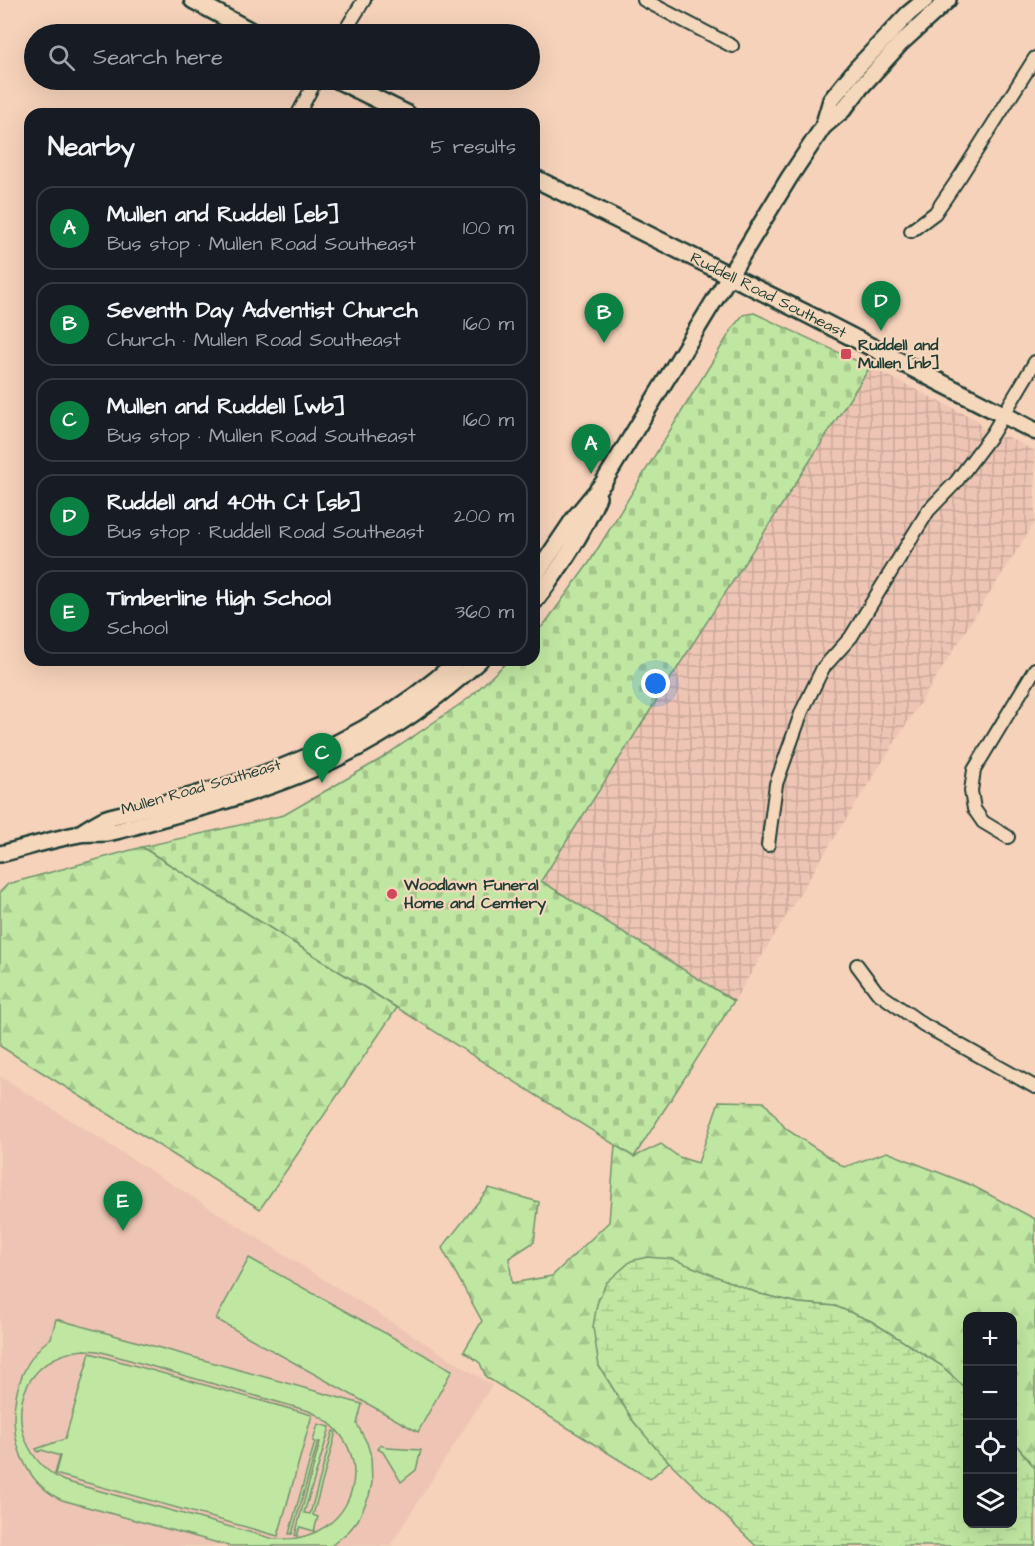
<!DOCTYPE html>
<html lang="en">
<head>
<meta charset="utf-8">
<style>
	:root { --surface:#171b24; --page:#20242c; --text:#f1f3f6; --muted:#9ea1a6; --line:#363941; --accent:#0b8043 }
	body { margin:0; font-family:"Architects Daughter",sans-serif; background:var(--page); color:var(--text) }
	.controls { position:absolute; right:18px; bottom:18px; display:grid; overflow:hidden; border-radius:12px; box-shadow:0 6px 24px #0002 }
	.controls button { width:54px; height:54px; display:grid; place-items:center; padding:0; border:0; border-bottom:2px solid var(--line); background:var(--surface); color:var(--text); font:30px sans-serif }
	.you { position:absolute; left:656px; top:684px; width:21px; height:21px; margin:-15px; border:4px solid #fff; border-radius:50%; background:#1a73e8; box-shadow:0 0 0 9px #1a73e833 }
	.badge { display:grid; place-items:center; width:39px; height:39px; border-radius:50%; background:var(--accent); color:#fff; font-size:20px; font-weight:700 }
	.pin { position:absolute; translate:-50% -50px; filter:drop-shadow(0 2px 3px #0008) }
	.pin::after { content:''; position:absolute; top:32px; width:21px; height:18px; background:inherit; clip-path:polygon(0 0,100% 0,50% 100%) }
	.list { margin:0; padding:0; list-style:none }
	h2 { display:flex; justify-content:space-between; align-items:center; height:78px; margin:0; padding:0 24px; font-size:26px }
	h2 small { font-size:20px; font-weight:400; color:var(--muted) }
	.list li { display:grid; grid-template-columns:39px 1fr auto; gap:18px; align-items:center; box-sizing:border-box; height:84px; margin:0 12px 12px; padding:0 12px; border:2px solid var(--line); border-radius:18px }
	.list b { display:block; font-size:22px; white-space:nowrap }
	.list p { margin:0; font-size:20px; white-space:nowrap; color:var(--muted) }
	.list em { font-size:20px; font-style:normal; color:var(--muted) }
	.icon { flex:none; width:33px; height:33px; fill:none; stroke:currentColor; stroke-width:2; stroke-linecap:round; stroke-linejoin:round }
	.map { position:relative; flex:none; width:1035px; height:1546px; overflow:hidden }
	.search { position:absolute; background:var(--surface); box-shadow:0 6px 24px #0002; left:24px; top:24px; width:516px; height:66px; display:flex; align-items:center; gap:15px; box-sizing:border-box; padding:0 21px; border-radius:33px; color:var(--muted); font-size:22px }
	.panel { position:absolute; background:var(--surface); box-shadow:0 6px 24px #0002; left:24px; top:108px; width:516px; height:558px; border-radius:18px }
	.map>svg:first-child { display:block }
	.built { fill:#eec5b4 }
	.industrial { fill:url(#industrial-grid) }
	.grass { fill:#c0e7a2; stroke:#70926b; stroke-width:1.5; fill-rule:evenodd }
	.forest { fill:url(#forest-firs); stroke:#70926b; stroke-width:1.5 }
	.wetland { fill:url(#wetland-marsh); stroke:#70926b; stroke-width:1.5 }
	.cemetery { fill:url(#cemetery-stones); stroke:#70926b; stroke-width:1.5 }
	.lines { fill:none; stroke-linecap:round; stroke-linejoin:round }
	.minor-casing { stroke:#1f3d34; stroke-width:16 }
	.tertiary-casing { stroke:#1f3d34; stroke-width:20 }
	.secondary-casing { stroke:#1f3d34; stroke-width:21 }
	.minor { stroke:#f5d7bb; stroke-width:12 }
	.tertiary { stroke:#f5d7bb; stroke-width:15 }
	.secondary { stroke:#f5d7bb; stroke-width:16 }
	.poi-dot { fill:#d1495b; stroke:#f5d7bb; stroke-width:2 }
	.labels { text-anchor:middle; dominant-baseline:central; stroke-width:4.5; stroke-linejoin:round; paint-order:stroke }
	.street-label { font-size:16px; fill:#1f3d34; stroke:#f5d7bb }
	.poi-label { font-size:16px; font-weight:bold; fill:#1f3d34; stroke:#f5d7bb; text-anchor:start }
</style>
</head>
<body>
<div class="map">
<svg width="1035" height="1546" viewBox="0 0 1035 1546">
	<defs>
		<pattern id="industrial-grid" width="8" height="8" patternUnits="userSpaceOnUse" patternTransform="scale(1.5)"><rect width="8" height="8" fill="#eec5b4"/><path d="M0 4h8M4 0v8" fill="none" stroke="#ccaa9b"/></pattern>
		<pattern id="forest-firs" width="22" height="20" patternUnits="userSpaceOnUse" patternTransform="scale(1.5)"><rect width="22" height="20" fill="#c0e7a2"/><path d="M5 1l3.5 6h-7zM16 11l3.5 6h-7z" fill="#a5c78c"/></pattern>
		<pattern id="wetland-marsh" width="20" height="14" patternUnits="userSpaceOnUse" patternTransform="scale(1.5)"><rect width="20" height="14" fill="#c0e7a2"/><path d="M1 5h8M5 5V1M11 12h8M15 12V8" fill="none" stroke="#a5c78c"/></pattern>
		<pattern id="cemetery-stones" width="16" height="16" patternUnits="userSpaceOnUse" patternTransform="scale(1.5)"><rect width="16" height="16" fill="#c0e7a2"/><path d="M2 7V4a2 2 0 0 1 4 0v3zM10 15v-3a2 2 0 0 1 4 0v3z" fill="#a5c78c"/></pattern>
	</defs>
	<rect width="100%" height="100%" fill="#f6d2ba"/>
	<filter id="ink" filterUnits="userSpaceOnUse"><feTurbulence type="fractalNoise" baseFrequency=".0167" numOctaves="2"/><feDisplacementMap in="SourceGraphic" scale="12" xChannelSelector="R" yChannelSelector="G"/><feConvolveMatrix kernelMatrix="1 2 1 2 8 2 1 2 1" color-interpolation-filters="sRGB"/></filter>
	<g filter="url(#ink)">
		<polygon class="built" points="0,1076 492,1385 390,1546 0,1546"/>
		<polygon class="industrial" points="870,367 977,420 981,428 998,438 1006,436 1035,451 1035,522 834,838 734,1001 540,881"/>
		<g class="grass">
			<polygon points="249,1258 452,1370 418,1432 216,1319"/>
			<path d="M 56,1319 L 362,1404 L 357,1424 L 367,1443 L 371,1456 L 372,1483 L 369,1496 L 358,1520 L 349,1531 L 331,1546 L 229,1546 L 62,1500 C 0,1472 0,1374 51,1338 ZM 85,1350 L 98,1351 L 309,1411 C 386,1445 357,1546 274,1539 L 64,1481 C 0,1449 7,1357 85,1350 Z"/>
			<polygon points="90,1353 312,1415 278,1536 55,1474 60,1456 42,1450 38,1452 36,1449 65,1439"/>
			<polygon points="318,1424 330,1427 304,1513 310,1514 333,1431 336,1432 313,1515 318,1517 314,1531 300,1527 297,1536 295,1535 320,1442 318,1442 292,1534 289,1534 315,1442 313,1441"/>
			<polygon points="381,1444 387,1448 421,1450 416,1470 401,1482 383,1452 378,1449"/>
		</g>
		<g class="forest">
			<polygon points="142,847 397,1008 260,1209 0,1046 0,892 8,884"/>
			<polygon points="719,1101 764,1102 786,1129 844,1167 887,1152 971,1185 1035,1219 1035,1468 1013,1441 1012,1316 968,1316 967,1390 942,1366 871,1321 835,1306 799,1303 760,1294 673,1260 599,1366 634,1422 669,1462 650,1479 486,1377 480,1363 464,1351 482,1321 442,1248 489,1188 539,1202 534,1242 509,1258 512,1283 552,1276 609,1222 615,1145 634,1157 661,1144 679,1157 698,1163"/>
		</g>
		<polygon class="wetland" points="647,1257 673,1259 760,1294 799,1303 835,1306 871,1321 942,1366 967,1390 968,1524 1012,1524 1013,1441 1035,1468 1035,1546 756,1546 659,1452 634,1422 599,1366 593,1327 597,1304 606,1283 631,1261"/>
		<polygon class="cemetery" points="754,313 870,367 541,881 734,1001 634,1157 142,847 284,815 379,760 469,698 509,660 534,660 534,635 546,622 589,563 734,326 743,315"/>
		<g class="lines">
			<g class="minor-casing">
				<g id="minor">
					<polyline points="644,0 732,46"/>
					<polyline points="343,34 364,0"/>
					<polyline points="298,114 316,80"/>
					<polyline points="911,231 935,213 961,175 1035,58"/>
					<polyline points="1008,837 983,822 974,809 971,791 974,770 1035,669"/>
					<polyline points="768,845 776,784 802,711 823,668 851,637 928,511 956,482 992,434 1035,362"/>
					<polyline points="857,965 877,992 924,1025 1035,1087"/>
				</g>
			</g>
			<g class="tertiary-casing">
				<g id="tertiary">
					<polyline points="823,127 831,100 856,69 908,14 925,0"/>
					<polyline points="534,578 575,517 603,483 789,178 823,127 843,110 861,87 900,44 948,0"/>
					<path d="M 534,602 C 560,569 582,536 598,497"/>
					<path d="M 80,833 C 88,828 96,823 104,819 C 115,815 128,813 139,810 C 167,802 195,795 223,787 C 309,762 392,721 458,660"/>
					<path d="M 0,854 C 25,848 50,840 75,835 C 86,832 97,834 107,833 C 132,828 158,819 182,813 C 301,781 388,745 480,660"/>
				</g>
			</g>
			<g class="secondary-casing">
				<g id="secondary">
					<polyline points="193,0 256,34"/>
					<polyline points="338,80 407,114"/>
					<path id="s1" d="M 534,178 L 811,316 L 1035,431"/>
				</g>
			</g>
			<use href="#minor" class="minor"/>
			<use href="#tertiary" class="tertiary"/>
			<use href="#secondary" class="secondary"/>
		</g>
	</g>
	<g class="poi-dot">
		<rect x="840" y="348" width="12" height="12" rx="3"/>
		<circle cx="392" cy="894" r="6"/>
	</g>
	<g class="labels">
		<g class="street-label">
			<text stroke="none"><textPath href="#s1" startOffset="262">Ruddell Road Southeast</textPath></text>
			<text transform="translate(201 787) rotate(-16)">Mullen Road Southeast</text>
		</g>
		<g class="poi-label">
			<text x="858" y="345">Ruddell and<tspan x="858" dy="18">Mullen [nb]</tspan></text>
			<text x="404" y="885">Woodlawn Funeral<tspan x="404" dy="18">Home and Cemtery</tspan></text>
		</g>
	</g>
</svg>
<div class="controls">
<button>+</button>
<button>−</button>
<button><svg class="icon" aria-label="locate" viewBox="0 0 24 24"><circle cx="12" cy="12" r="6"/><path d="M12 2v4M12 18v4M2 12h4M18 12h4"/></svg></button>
<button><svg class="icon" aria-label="layers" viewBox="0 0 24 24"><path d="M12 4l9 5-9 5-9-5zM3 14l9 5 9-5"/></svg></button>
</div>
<div class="you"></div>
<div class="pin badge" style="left:591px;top:474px">A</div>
<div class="pin badge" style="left:604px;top:343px">B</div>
<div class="pin badge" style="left:322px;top:783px">C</div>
<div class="pin badge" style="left:881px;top:331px">D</div>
<div class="pin badge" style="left:123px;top:1231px">E</div>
<div class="search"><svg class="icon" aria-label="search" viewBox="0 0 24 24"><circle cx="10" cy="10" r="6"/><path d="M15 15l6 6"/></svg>Search here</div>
<section class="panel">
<h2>Nearby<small>5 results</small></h2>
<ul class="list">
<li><span class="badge">A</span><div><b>Mullen and Ruddell [eb]</b><p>Bus stop · Mullen Road Southeast</p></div><em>100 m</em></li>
<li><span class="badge">B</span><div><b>Seventh Day Adventist Church</b><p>Church · Mullen Road Southeast</p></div><em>160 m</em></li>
<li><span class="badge">C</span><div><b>Mullen and Ruddell [wb]</b><p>Bus stop · Mullen Road Southeast</p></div><em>160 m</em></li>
<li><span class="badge">D</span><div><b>Ruddell and 40th Ct [sb]</b><p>Bus stop · Ruddell Road Southeast</p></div><em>200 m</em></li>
<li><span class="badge">E</span><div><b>Timberline High School</b><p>School</p></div><em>360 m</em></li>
</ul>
</section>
</div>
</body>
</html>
